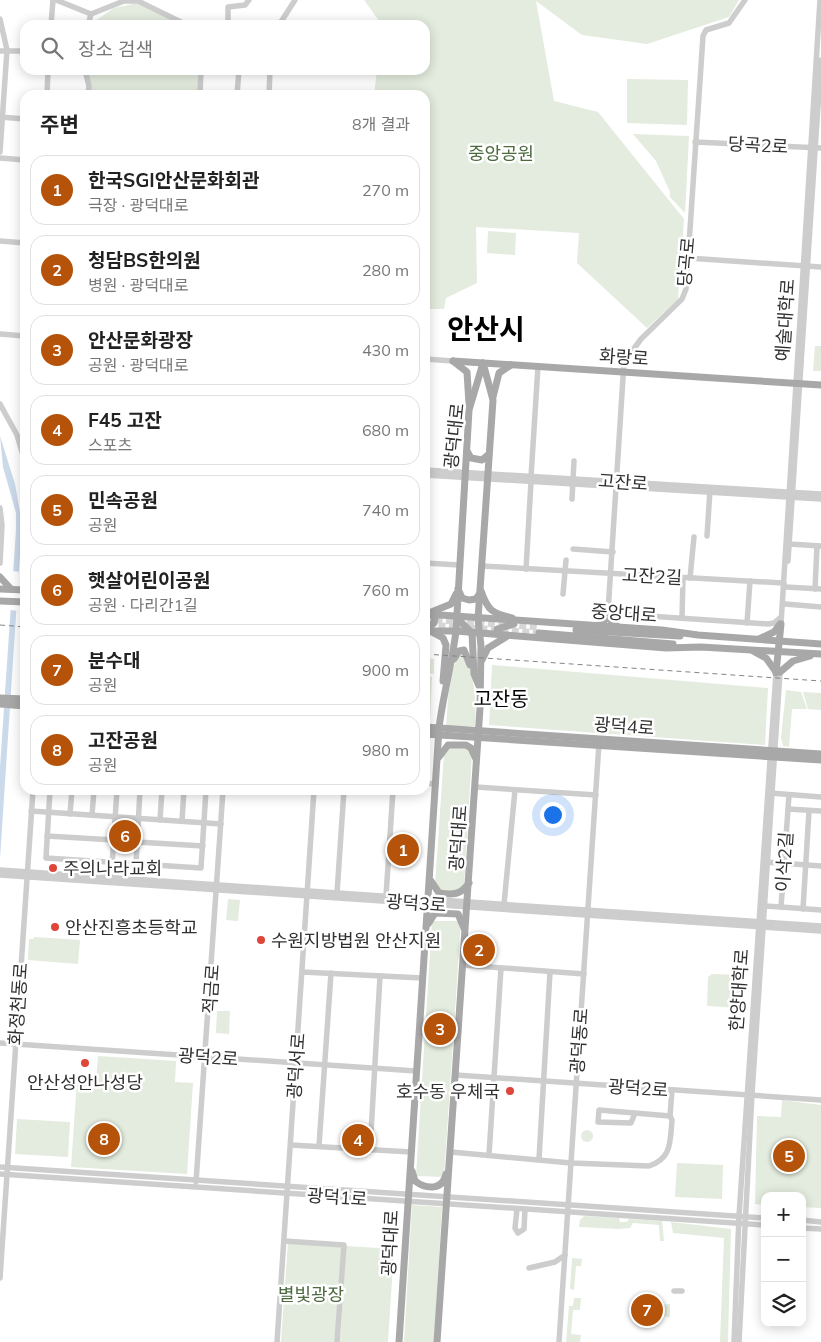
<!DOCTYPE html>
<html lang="ko">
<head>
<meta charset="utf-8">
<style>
	:root { --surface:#fff; --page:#f6f6f6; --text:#222; --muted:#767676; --line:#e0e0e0; --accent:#b45309 }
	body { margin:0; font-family:Mulish,"Noto Sans KR",sans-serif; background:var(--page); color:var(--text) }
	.controls { position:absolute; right:15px; bottom:15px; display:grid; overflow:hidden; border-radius:10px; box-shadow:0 2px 12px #0003 }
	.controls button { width:45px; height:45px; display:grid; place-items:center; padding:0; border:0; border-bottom:1px solid var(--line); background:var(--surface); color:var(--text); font:25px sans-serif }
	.you { position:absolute; left:552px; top:814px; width:18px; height:18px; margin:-12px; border:4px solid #fff; border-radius:50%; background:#1a73e8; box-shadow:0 0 0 8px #1a73e833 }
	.badge { display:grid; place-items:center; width:32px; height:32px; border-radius:50%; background:var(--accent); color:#fff; font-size:16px; font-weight:700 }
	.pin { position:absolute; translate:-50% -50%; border:2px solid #fff; box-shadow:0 1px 5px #0006 }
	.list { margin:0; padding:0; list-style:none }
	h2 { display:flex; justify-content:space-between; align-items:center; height:65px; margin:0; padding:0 20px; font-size:21px }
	h2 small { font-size:16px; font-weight:400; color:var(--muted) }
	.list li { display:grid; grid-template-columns:32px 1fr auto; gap:15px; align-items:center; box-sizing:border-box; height:70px; margin:0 10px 10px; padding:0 10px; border:1px solid var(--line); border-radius:15px }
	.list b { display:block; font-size:19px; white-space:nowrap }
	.list p { margin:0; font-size:16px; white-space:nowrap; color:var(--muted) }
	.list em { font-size:16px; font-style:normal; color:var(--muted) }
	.icon { flex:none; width:28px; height:28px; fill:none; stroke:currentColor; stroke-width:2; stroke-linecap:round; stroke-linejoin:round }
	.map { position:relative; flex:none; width:821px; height:1342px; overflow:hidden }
	.search { position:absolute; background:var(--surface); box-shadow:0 2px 12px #0003; left:20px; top:20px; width:410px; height:55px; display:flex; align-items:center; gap:12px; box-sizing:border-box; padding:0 18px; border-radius:15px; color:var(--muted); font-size:19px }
	.panel { position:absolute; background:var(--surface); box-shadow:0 2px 12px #0003; left:20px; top:90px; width:410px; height:705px; border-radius:15px }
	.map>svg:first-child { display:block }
	.green { fill:#e3ecde }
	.water { fill:#cbdaeb }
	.pier { fill:#fff }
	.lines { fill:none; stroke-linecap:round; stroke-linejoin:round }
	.major-tunnel { stroke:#d6d6d6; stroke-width:7; stroke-dasharray:7 3.5; stroke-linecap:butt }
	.minor { stroke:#cdcdcd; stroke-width:5.5 }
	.major { stroke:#a8a8a8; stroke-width:7 }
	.rail { stroke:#858585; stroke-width:1; stroke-dasharray:5 4; stroke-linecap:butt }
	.poi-dot { fill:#df4639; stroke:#fff; stroke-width:2 }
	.labels { text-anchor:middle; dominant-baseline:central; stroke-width:5; stroke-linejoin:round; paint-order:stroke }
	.street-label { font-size:18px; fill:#303030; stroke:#fff }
	.park-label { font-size:18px; fill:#4c6a3e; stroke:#fff }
	.poi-label { font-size:18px; fill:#303030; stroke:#fff; text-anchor:start }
	.quarter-label { font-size:20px; fill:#000; stroke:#fff }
	.town-label { font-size:28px; font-weight:bold; fill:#000; stroke:#fff }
</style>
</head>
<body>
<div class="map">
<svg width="821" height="1342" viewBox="0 0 821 1342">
	<rect width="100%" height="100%" fill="#fff"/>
	<g class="green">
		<polygon points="364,0 739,0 729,17 647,44 582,35 536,1 554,101 598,112 684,219 678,299 647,328 577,263 579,233 476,227 477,283 446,298 444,309 425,309 425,95 374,95 377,70 425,70 425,25 382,25"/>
		<polygon points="133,4 138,4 183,25 89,25 114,8"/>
		<polygon points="83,70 201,70 199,95 87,95 89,90"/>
		<polygon points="627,79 688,80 687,125 627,123"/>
		<polygon points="633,134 689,136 685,213 670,197 670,192 656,161"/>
		<polygon points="488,231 516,233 515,255 487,253"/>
		<polygon points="815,346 821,346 821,371 813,371"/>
		<path d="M 462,653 C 475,665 477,709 475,726 L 446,726 C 448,708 448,664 462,653 Z"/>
		<polygon points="425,658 434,659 434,674 425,673"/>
		<polygon points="492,665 768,688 765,745 489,725"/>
		<polygon points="425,676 432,677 430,721 425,721"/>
		<polygon points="786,690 801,692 807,709 792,709 789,747 783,746 781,738"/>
		<polygon points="803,692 821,693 821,710 808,709"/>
		<polygon points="465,747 472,753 464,886 456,893 441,892 435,885 444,754 447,748"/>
		<polygon points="119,820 135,822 133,852 116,851"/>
		<polygon points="228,899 240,900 238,921 226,920"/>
		<polygon points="432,921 461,921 444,1177 416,1176"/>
		<polygon points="34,937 80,940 78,964 28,960 29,939 33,939"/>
		<polygon points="712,974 741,975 739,1008 707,1006 708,977"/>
		<polygon points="217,1011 230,1011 229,1034 216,1033"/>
		<polygon points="98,1056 176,1061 175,1082 193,1083 187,1174 71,1167 77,1080 96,1081"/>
		<polygon points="782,1100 821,1105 821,1208 802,1207 802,1196 765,1196 765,1205 755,1204 757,1116 781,1117"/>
		<polygon points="17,1119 70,1122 68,1157 15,1154"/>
		<circle cx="587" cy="1136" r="6"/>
		<polygon points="677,1163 723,1165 722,1199 675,1197"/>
		<polygon points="412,1205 442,1207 434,1342 404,1342"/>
		<polygon points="584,1216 619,1218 620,1222 627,1222 629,1219 662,1221 664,1241 660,1241 659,1225 633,1223 630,1228 619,1229 579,1227 580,1220"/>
		<polygon points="671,1222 731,1229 728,1342 720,1342 724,1238 673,1233"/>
		<polygon points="288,1242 342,1246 335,1342 281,1342"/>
		<polygon points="346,1246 394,1249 388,1342 340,1342"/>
		<polygon points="572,1258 582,1259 581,1266 576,1266 574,1290 570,1289"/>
		<polygon points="574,1298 581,1298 580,1310 573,1310 571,1334 581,1335 580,1342 566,1342 569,1306 573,1306"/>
		<polygon points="640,1302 648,1302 654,1305 653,1315 639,1317"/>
		<polygon points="670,1304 670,1318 660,1314 662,1305"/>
	</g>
	<polygon class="water" points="0,436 15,484 22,524 0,859 0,767 16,530 16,513 3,467"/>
	<polygon class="pier" points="12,571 21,572 19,611 10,610"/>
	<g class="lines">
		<g class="major-tunnel">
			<polyline points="425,619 540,627"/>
			<polyline points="428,625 539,633"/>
		</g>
		<g class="minor">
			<polyline points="56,0 91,14 124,1 138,1 187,25"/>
			<polyline points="0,19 7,50 0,152"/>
			<polyline points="51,25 53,0"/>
			<polyline points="88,25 91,14"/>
			<polyline points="228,25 228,7 245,5 249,0"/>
			<polyline points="279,25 295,0"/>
			<polyline points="0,51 25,51"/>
			<polyline points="85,70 89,86 88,95"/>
			<polyline points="234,70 239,70 237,95"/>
			<polyline points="47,95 48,70"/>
			<polyline points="200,95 201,70"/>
			<polyline points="269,95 270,70"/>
			<polyline points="0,117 25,119"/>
			<polyline points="695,142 821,148"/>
			<polyline points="0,158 25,160"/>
			<polyline points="0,241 25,243"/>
			<polyline points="688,258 821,267"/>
			<polyline points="0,334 25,336"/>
			<polyline points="425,359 453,361"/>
			<polyline points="425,380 426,360"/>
			<polyline points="0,404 17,435 25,462"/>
			<polyline points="425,470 821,494"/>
			<polyline points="425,475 821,499"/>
			<polyline points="531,477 538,366"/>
			<polyline points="572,499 574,461"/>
			<polyline points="0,508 2,525 0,563"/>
			<polyline points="707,536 710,490"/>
			<polyline points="789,544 821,546"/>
			<polyline points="573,549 613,552"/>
			<polyline points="788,561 821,60"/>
			<polyline points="425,563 459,565"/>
			<polyline points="482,566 783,583 786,587 821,589"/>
			<polyline points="526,569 531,482"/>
			<polyline points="690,578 694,537"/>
			<polyline points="815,589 817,546"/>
			<polyline points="563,594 566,560"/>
			<polyline points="785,604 821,607"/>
			<polyline points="609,606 619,614 768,624 774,623 781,617"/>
			<polyline points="608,612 624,362 641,339 682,299 686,289 703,36 706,30 729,23 745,0"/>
			<polyline points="682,618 683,578"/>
			<polyline points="747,623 750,581"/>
			<polyline points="781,624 820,0"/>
			<polyline points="425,783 436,784"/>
			<polyline points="476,787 596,795"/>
			<polyline points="50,790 46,858 201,868 206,790"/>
			<polyline points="770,793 821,797"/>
			<polyline points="788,809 789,795"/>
			<polyline points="31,811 221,824"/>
			<polyline points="821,811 788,809 781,907 821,910"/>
			<polyline points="70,814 72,790"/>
			<polyline points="92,815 94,790"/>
			<polyline points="160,820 162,790"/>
			<polyline points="182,821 184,790"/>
			<polyline points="47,836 114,840"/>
			<polyline points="137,842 203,846"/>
			<polyline points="765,862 821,866"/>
			<polyline points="136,864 140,790"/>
			<polyline points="0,870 821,926"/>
			<polyline points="0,875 821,931"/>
			<polyline points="111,880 117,790"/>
			<polyline points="337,893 344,790"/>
			<polyline points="386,896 393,790"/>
			<polyline points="504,904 515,790"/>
			<polyline points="765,906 781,907"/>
			<polyline points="803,909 809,811"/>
			<polyline points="463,965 584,974"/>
			<polyline points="302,972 422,978"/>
			<polyline points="0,1043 416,1071"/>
			<polyline points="456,1075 821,1100"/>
			<polyline points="635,1113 631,1123 598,1122 599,1110 670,1116 672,1090"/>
			<polyline points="291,1145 411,1152"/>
			<polyline points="319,1146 331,973"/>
			<polyline points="370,1150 380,976"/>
			<path d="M 451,1152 L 571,1163 L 649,1166 C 672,1158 670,1142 672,1120 L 670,1116"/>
			<polyline points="489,1155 501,968"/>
			<polyline points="539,1159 550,972"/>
			<polyline points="0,1167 765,1218"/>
			<polyline points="0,1174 765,1225"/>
			<polyline points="196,1182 223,790"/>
			<polyline points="517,1209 515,1228 518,1233 524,1229 525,1209"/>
			<polyline points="802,1220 821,1222"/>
			<polyline points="802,1228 821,1229"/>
			<polyline points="284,1241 344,1245 337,1342"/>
			<polyline points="529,1268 555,1262 565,1255"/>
			<polyline points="0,1278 33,790"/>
			<polyline points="674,1291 682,1291"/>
			<polyline points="277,1342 314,790"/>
			<polyline points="559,1342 599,743"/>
			<polyline points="734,1342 739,1216 776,673"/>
			<polyline points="739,1342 752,1094 780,672"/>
		</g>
		<g class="major">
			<polyline points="453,361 821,385"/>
			<polyline points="453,361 467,372 469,404"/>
			<polyline points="493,397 499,373 511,365"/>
			<polyline points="467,451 471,458 482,460 488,455"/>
			<polyline points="0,577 11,589"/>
			<polyline points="0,589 25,590"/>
			<polyline points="458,589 462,598 469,600 476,599 480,593"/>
			<path d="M 481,591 C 488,611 492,613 512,618"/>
			<polyline points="0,601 25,602"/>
			<polyline points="429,613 451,604 456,594"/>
			<polyline points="425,614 662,630 698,635 821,644"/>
			<polyline points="456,617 472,633 474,674 479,686"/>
			<polyline points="597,626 604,621 608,612 611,621 618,627"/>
			<polyline points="425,629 434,623 435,618 432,615"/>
			<polyline points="576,630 680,636"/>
			<polyline points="425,631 456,631 666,648 701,647 821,654"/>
			<polyline points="430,631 443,638 446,645 443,681"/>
			<polyline points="539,633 673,644"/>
			<polyline points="503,636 497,633 497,629 514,624"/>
			<polyline points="759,639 774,632 780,624"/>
			<polyline points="753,651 766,658 776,672"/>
			<polyline points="454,659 459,651 464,650 470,665"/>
			<polyline points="482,660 488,648 506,637"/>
			<polyline points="780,672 793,661 810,656"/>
			<polyline points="776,673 781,624"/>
			<polyline points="0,698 25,699"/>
			<polyline points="0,704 25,706"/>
			<polyline points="425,727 821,754"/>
			<polyline points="425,734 821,760"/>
			<polyline points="439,757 448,745 466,745 471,748 476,759"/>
			<path d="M 431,881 L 439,893 C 453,895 461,895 469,883"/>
			<polyline points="428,924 435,913 458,914 464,928"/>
			<path d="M 412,1171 L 415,1181 C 427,1190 443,1190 446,1174"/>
			<path d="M 399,1342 L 439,728 C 443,695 452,664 456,631 L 469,410 L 483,363"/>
			<polyline points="437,1342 480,708 481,646 478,619 493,400 483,363"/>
		</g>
		<g class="rail">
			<polyline points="0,625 25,627"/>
			<polyline points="425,654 821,681"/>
		</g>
	</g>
	<g class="poi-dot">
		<circle cx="53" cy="868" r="5"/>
		<circle cx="55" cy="927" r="5"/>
		<circle cx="261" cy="940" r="5"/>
		<circle cx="85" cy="1063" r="5"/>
		<circle cx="510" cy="1091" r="5"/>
	</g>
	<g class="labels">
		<g class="street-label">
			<text transform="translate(758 145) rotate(3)">당곡2로</text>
			<text transform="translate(686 262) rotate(-85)">당곡로</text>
			<text transform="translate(785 320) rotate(-86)">예술대학로</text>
			<text transform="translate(624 357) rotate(4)">화랑로</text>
			<text transform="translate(454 436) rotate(-84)">광덕대로</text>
			<text transform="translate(623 482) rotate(4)">고잔로</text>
			<text transform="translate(652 576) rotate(3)">고잔2길</text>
			<text transform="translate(624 613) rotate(4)">중앙대로</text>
			<text transform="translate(624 726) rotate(4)">광덕4로</text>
			<text transform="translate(458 838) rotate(-86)">광덕대로</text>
			<text transform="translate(784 862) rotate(-86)">이삭2길</text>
			<text transform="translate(416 903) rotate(4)">광덕3로</text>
			<text transform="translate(211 989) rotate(-86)">적금로</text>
			<text transform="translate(739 990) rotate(-86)">한양대학로</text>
			<text transform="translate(18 1004) rotate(-86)">화정천동로</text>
			<text transform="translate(579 1041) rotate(-86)">광덕동로</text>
			<text transform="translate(208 1057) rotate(4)">광덕2로</text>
			<text transform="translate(296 1066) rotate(-86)">광덕서로</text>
			<text transform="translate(638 1088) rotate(4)">광덕2로</text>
			<text transform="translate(337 1197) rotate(4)">광덕1로</text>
			<text transform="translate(390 1243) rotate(-87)">광덕대로</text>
		</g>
		<g class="park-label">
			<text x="501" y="153">중앙공원</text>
			<text x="311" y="1294">별빛광장</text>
		</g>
		<g class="poi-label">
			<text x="63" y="868">주의나라교회</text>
			<text x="65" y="927">안산진흥초등학교</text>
			<text x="271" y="940">수원지방법원 안산지원</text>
			<text x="85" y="1082" text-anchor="middle">안산성안나성당</text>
			<text x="500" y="1091" text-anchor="end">호수동 우체국</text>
		</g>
		<g class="quarter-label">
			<text x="501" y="698">고잔동</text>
		</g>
		<g class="town-label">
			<text x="486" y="328">안산시</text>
		</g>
	</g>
</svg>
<div class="controls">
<button>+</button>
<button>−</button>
<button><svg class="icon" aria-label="layers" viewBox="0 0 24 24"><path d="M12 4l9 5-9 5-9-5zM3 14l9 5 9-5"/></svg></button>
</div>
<div class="you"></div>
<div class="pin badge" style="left:403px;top:850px">1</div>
<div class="pin badge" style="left:479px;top:950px">2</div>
<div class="pin badge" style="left:440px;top:1029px">3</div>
<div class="pin badge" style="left:358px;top:1140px">4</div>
<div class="pin badge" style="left:789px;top:1156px">5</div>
<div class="pin badge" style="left:125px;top:836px">6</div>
<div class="pin badge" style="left:647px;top:1310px">7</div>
<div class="pin badge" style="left:104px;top:1139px">8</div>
<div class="search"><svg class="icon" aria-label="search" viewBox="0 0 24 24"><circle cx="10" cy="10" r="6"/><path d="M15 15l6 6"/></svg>장소 검색</div>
<section class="panel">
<h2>주변<small>8개 결과</small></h2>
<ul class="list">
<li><span class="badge">1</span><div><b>한국SGI안산문화회관</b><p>극장 · 광덕대로</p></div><em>270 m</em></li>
<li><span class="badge">2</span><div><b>청담BS한의원</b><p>병원 · 광덕대로</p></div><em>280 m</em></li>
<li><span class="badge">3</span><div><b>안산문화광장</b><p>공원 · 광덕대로</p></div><em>430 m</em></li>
<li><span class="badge">4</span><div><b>F45 고잔</b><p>스포츠</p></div><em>680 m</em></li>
<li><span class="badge">5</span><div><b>민속공원</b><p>공원</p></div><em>740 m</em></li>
<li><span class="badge">6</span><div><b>햇살어린이공원</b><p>공원 · 다리간1길</p></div><em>760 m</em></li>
<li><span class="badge">7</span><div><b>분수대</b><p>공원</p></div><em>900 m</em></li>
<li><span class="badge">8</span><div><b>고잔공원</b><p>공원</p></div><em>980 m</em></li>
</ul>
</section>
</div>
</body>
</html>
